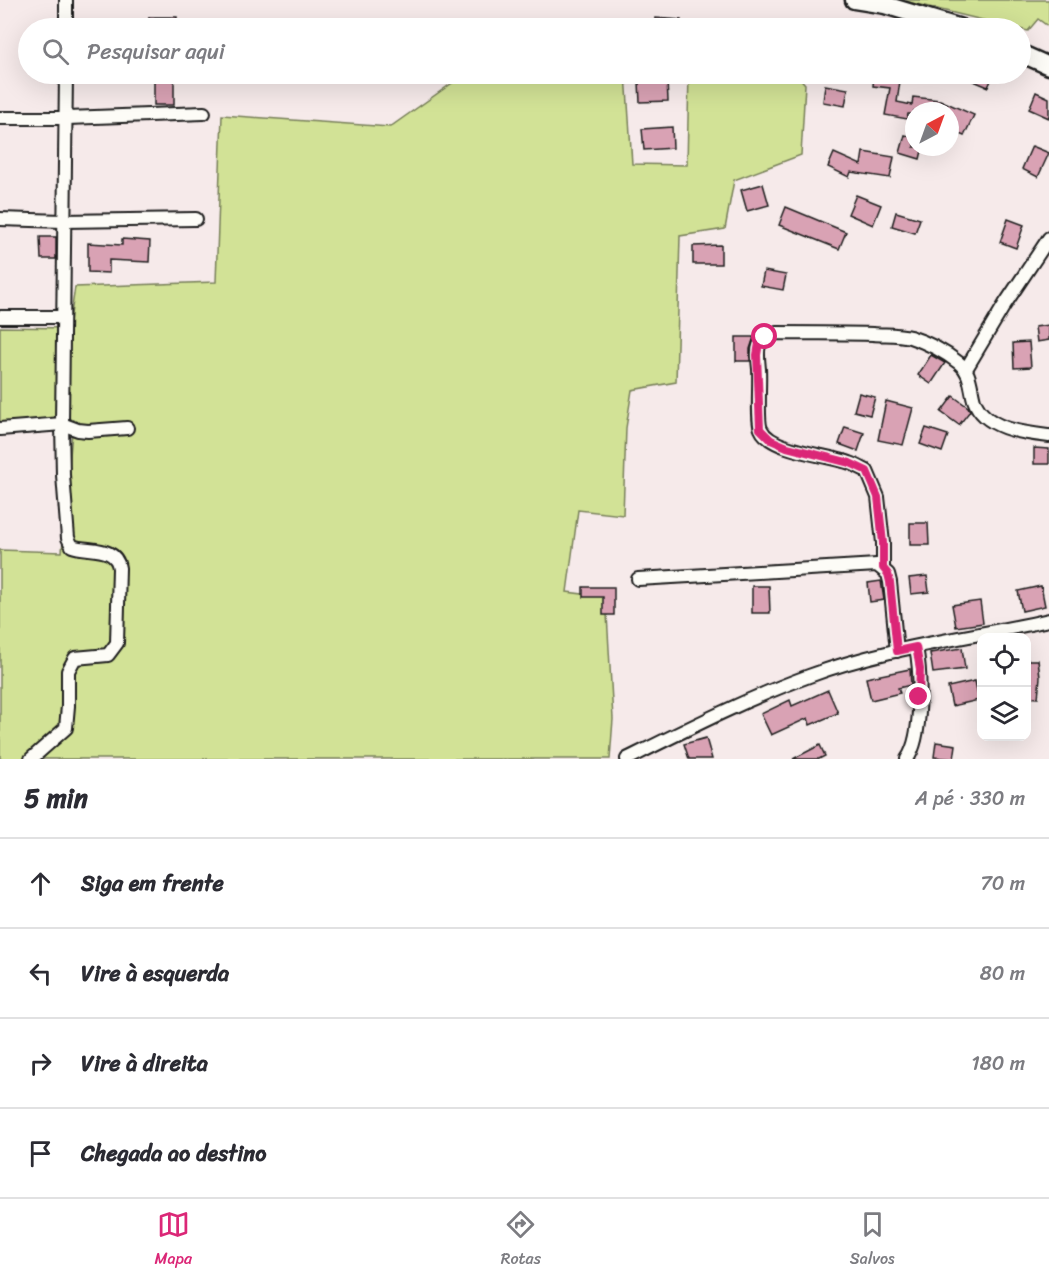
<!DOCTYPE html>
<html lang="pt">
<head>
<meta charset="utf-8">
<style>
	:root { --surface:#fff; --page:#f2f2f3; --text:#2b2b33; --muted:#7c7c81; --line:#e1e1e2; --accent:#db2777 }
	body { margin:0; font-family:Sriracha,sans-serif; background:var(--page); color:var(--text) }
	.controls { position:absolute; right:18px; bottom:18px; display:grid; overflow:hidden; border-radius:12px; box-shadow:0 6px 24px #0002 }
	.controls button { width:54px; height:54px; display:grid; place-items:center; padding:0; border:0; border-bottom:2px solid var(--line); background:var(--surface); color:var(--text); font:30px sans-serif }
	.compass { position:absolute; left:905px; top:102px; width:54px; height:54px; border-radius:50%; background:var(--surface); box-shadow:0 6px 24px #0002; rotate:41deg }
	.stop { position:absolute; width:18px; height:18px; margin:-14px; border:4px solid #db2777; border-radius:50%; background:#fff }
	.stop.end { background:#db2777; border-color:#fff; box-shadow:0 2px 6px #0008 }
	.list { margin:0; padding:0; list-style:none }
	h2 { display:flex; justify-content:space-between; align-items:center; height:78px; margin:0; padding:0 24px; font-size:26px }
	h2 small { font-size:20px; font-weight:400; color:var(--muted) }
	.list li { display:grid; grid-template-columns:39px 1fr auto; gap:18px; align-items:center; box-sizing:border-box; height:90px; padding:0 24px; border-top:2px solid var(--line) }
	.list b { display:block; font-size:22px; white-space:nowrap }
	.list em { font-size:20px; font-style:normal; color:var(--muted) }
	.icon { flex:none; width:33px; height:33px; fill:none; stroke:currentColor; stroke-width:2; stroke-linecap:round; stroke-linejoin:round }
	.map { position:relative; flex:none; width:1049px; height:759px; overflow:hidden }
	.search { position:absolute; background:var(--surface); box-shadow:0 6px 24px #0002; left:18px; right:18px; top:18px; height:66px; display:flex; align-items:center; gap:15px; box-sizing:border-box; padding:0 21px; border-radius:33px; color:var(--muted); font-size:22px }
	.sheet { height:438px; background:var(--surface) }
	nav { display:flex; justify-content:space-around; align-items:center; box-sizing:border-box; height:84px; border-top:2px solid var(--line); background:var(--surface); font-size:16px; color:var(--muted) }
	nav a { display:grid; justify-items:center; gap:3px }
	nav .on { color:var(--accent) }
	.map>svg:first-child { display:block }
	.green { fill:#d2e296; stroke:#777f59; stroke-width:1.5 }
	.building { fill:#d9a2b4; stroke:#1c1c1c; stroke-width:1.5 }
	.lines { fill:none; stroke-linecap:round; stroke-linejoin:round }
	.minor-casing { stroke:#1c1c1c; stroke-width:16 }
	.major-casing { stroke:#1c1c1c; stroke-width:21 }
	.minor { stroke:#fdfcf7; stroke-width:12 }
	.major { stroke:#fdfcf7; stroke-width:16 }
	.route { stroke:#db2777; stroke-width:8 }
</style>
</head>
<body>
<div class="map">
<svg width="1049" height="759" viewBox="0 0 1049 759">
	<rect width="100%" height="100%" fill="#f6eaea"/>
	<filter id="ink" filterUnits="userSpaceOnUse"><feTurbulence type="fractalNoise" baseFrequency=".0167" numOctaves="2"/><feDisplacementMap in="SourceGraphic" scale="12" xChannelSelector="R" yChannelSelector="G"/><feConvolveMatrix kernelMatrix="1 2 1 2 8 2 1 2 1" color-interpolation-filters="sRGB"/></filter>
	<g filter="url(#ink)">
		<g class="green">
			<polygon points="900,0 1049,0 1049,27 1038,19 1028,31"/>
			<polygon points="465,74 626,74 632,164 687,165 689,74 787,74 797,75 805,84 801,155 734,180 725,229 680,236 676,382 632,390 626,428 623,515 578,510 567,592 606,597 613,719 610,759 0,759 0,550 62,552 72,432 0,428 0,327 69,328 75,287 216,282 222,115 390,127"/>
		</g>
		<g class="building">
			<polygon points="149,17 177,17 177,28 148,28"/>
			<polygon points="655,18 681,20 680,28 654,28"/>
			<polygon points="874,74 901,74 897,102 912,105 913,97 940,100 974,115 964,136 950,130 950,111 914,111 914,114 908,114 907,119 885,115 890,88 873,86"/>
			<polygon points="957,74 994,74 988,87"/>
			<rect x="154" y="80" width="20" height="25"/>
			<polygon points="667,80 668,101 640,102 639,82"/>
			<polygon points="825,85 848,89 845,106 823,102"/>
			<polygon points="1036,92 1049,98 1049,118 1029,109"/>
			<polygon points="672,127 673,148 644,150 642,129"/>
			<polygon points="905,135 914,137 914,147 923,147 920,159 900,153"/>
			<polygon points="1032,146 1049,153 1038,177 1022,169"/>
			<polygon points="863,152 894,157 890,178 851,172 849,177 828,167 834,153 861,165"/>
			<polygon points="763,184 769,205 747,211 741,190"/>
			<polygon points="856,195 881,205 873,225 848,214"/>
			<polygon points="786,207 846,232 839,249 779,225"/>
			<polygon points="896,212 920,219 915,233 892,226"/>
			<polygon points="1008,219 1024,225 1016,248 1000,242"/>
			<polygon points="40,237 56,237 56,259 41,259"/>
			<polygon points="122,239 150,241 149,262 109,260 109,273 88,272 88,243 122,245"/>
			<polygon points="721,245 721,264 693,264 693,246"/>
			<polygon points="764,271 786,275 783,290 761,286"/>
			<polygon points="1049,325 1049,340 1037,342 1035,327"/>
			<polygon points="736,337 754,337 750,349 750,361 736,361"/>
			<polygon points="1029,342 1031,367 1014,368 1013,343"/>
			<polygon points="931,355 945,363 931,384 918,375"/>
			<polygon points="859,393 875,397 870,415 854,411"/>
			<polygon points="953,396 968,407 970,411 959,425 941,412"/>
			<polygon points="886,401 913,408 903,445 878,440"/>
			<polygon points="845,427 864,433 858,451 839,444"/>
			<polygon points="926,428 948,435 942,452 920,444"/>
			<polygon points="1034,448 1049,449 1049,464 1034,464"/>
			<polygon points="910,523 928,523 929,545 910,545"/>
			<polygon points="927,576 929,592 911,594 909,578"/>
			<polygon points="881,581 884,600 870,602 868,583"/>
			<polygon points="752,586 769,586 770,613 752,613"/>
			<polygon points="1041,586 1045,606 1022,611 1018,591"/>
			<polygon points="583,587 614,587 614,615 603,615 603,597 583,597"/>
			<polygon points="980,601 983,623 956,627 952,605"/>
			<polygon points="962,648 965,669 933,673 930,653"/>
			<polygon points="1026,660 1038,660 1040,677 1038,698 1026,697"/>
			<polygon points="910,669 911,685 898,688 900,693 871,700 866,678"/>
			<polygon points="975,681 979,700 952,706 948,687"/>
			<polygon points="828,690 838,713 810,725 808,718 771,735 761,714 790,700 792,706"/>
			<polygon points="706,738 712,759 689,759 684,744"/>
			<polygon points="936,742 956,745 954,759 934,757"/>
			<polygon points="820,745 825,756 819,759 793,759"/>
		</g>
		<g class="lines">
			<g class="minor-casing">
				<g id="minor">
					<polyline points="66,0 66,28"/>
					<polyline points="0,118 67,118 204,113"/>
					<polyline points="0,219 63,221 196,219"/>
					<polyline points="0,317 62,317"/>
					<polyline points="966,369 1005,304 1049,238"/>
					<polyline points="0,429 62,424 78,430 88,431 127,428"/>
					<path d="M 883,568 L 883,543 L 878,497 L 867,471 C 861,468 856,465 850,463 C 829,455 770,451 761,429 C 757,421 760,381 759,369 C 757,349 755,340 776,333 C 808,333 841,333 873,334 C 885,335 898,334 910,337 C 926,342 945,352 959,363 C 971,372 970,386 974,400 C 984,429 1023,433 1049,436"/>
					<polyline points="638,579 877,565 888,574 890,582 897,651"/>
					<path d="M 31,759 L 66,728 L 68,706 L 68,671 L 75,658 L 108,655 L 117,643 L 119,568 C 116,545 88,552 72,546 L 68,538 L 63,475 L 62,424 L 66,74"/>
					<path d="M 627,759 C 687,729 746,699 809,676 C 886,647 969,638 1049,620"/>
					<path d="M 907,759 C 923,737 921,673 916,647"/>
				</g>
			</g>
			<g class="major-casing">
				<g id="major">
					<polyline points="854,0 885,5 961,28"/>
					<polyline points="1020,53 1049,66"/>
				</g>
			</g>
			<use href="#minor" class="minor"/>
			<use href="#major" class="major"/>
		</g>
	</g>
	<g class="lines" filter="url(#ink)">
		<polyline class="route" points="765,337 759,343 757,355 760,429 771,440 787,447 850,463 867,471 878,497 883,543 883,568 888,574 890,582 897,651 916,647 920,669 919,697"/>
	</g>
</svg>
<div class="controls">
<button><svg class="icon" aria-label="locate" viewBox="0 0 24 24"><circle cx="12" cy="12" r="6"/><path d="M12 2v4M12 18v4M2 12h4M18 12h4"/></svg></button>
<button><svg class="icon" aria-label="layers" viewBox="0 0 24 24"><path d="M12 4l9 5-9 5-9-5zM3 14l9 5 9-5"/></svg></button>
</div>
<svg class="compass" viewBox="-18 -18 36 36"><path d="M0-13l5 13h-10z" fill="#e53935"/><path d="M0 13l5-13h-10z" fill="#7c7c81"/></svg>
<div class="stop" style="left:765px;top:337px"></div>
<div class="stop end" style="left:919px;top:697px"></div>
<div class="search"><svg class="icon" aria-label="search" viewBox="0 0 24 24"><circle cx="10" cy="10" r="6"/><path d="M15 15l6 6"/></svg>Pesquisar aqui</div>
</div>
<section class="sheet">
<h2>5 min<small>A pé · 330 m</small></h2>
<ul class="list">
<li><svg class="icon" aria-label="ahead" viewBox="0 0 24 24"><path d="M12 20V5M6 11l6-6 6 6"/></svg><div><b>Siga em frente</b></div><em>70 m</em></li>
<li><svg class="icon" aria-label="left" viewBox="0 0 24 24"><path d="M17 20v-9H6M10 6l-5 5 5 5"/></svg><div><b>Vire à esquerda</b></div><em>80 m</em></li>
<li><svg class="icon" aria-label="right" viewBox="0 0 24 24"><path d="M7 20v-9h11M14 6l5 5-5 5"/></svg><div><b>Vire à direita</b></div><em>180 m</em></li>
<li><svg class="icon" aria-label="arrive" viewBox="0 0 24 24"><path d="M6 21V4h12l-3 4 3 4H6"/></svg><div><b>Chegada ao destino</b></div></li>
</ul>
</section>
<nav>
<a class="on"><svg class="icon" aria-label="map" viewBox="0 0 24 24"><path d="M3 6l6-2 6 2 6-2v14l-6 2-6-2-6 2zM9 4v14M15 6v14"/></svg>Mapa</a>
<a><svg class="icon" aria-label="directions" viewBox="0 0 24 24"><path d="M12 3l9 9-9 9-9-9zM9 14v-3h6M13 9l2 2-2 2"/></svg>Rotas</a>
<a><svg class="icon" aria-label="saved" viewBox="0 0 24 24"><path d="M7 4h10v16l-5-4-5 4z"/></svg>Salvos</a>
</nav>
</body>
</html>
